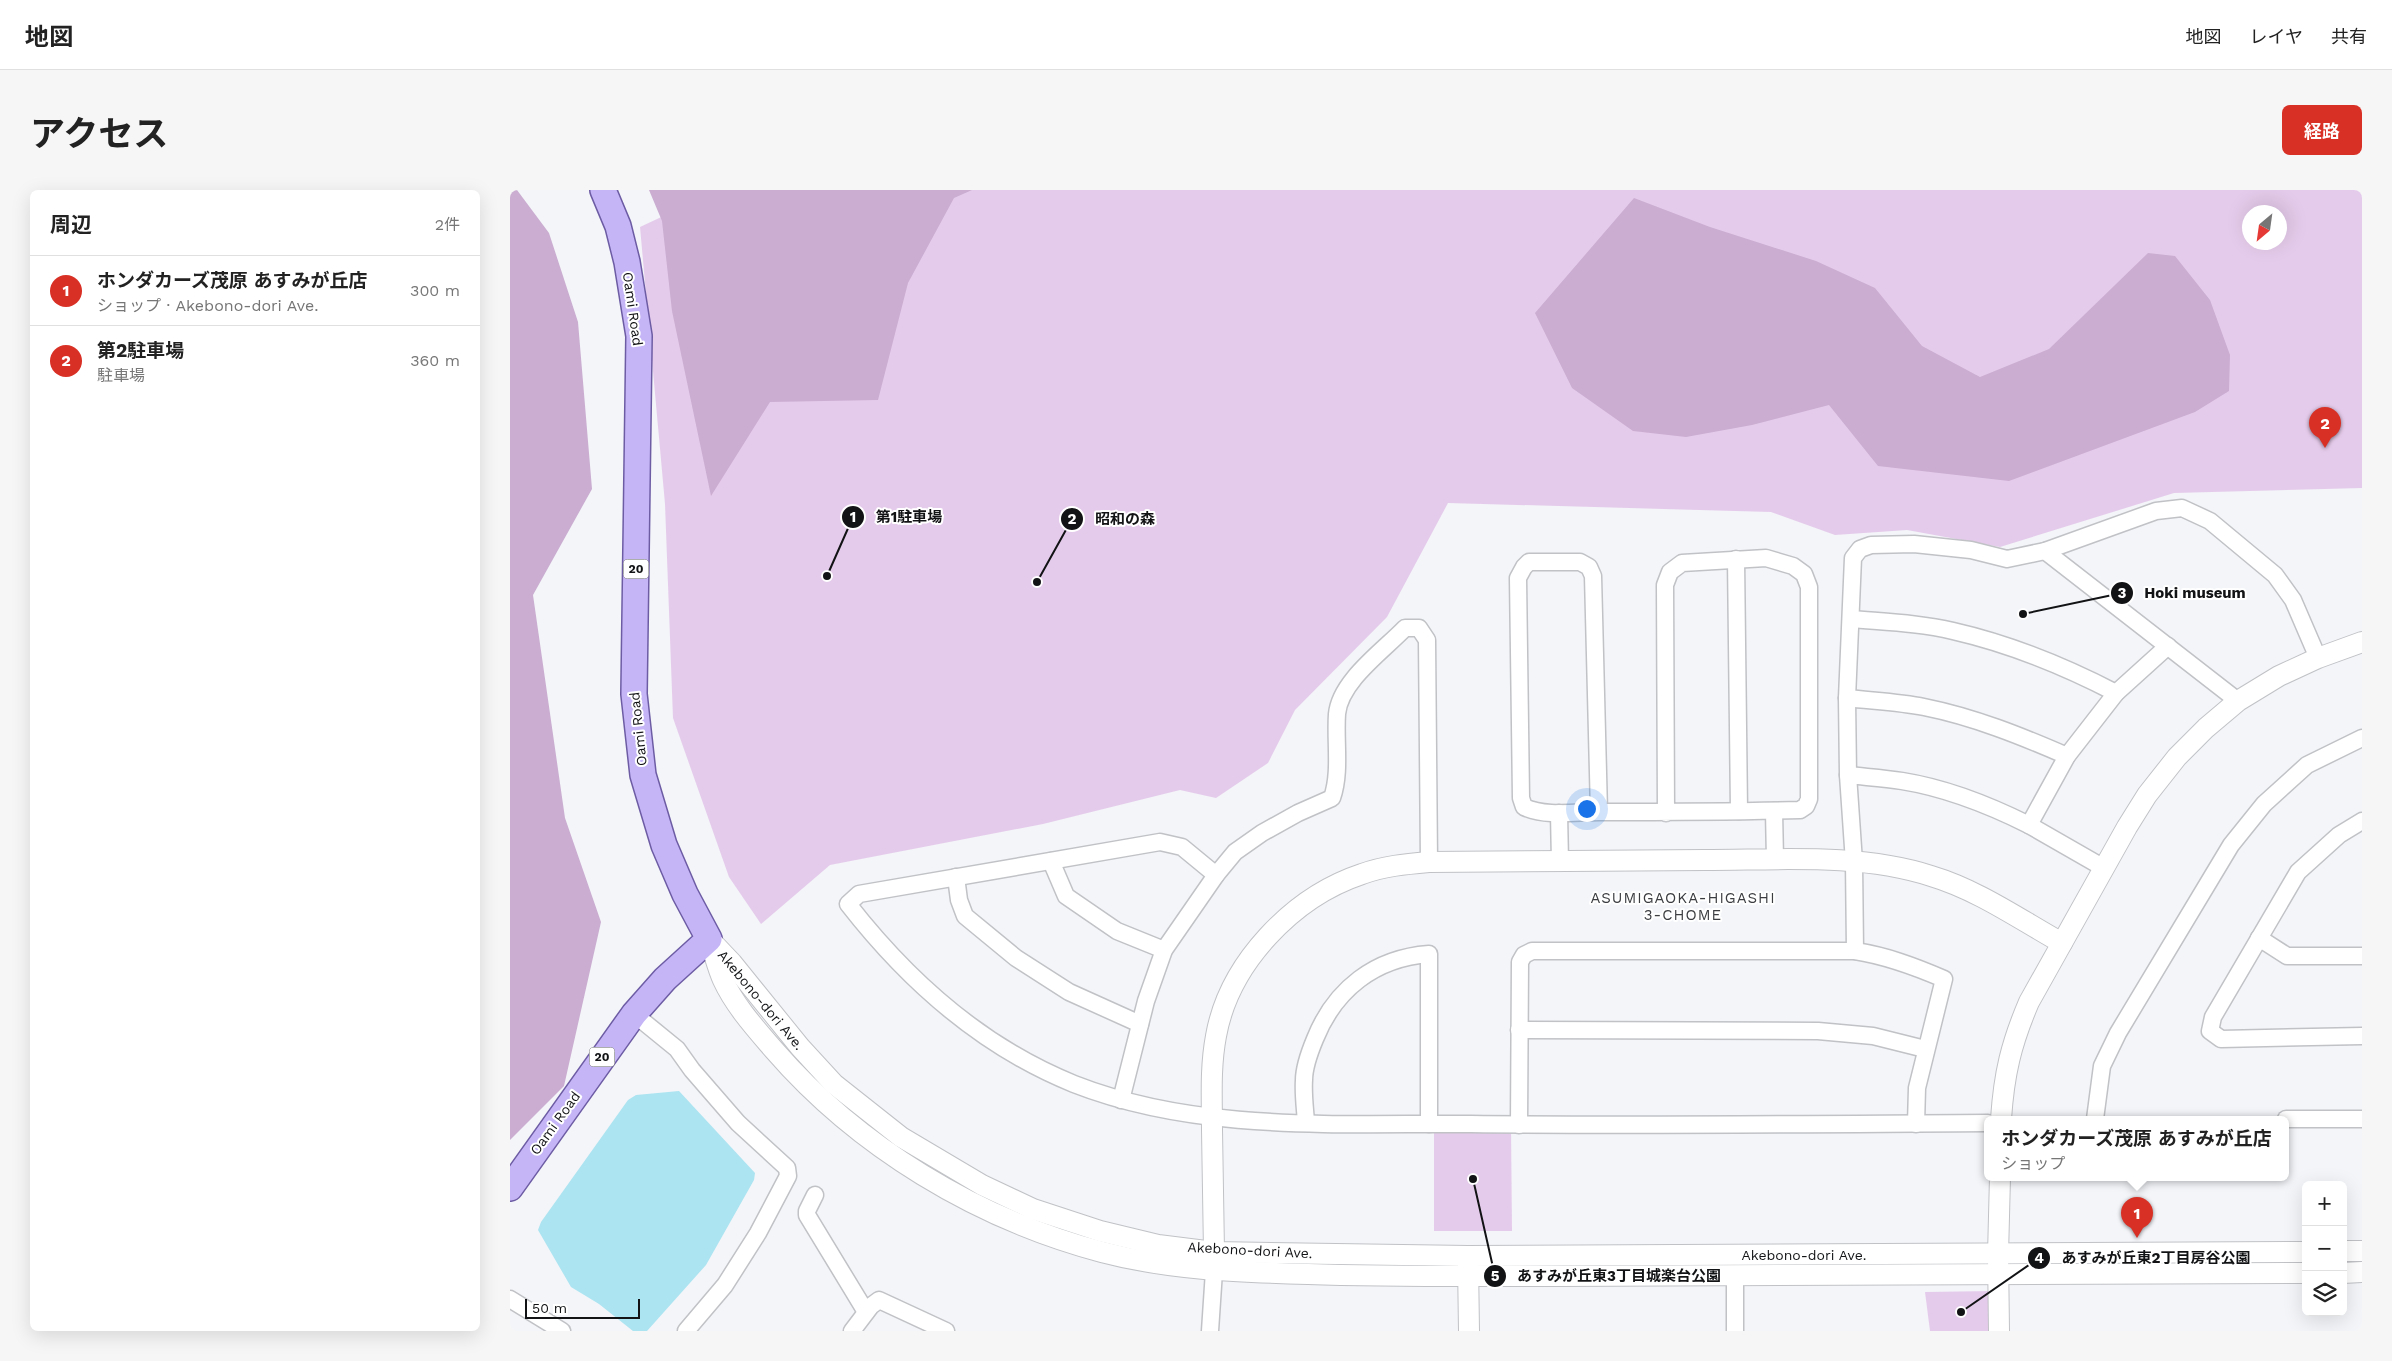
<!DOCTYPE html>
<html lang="ja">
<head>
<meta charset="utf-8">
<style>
	:root { --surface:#fff; --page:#f6f6f6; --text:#222; --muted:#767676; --line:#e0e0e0; --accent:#d93025 }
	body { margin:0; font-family:"Work Sans","Noto Sans JP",sans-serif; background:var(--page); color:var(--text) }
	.controls { position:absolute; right:15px; bottom:15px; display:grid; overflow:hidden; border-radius:8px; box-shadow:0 5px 20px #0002 }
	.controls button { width:45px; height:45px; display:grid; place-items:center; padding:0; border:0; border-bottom:1px solid var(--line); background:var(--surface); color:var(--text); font:25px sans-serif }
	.compass { position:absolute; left:1732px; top:15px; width:45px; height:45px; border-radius:50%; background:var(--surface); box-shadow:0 5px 20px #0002; rotate:209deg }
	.scale { position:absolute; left:15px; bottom:12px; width:115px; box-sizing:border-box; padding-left:5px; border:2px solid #121315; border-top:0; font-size:14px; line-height:18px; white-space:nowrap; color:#121315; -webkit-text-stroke:4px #fff; paint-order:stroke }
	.you { position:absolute; left:1076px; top:618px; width:18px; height:18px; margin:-12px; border:4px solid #fff; border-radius:50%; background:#1a73e8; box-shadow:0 0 0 8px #1a73e833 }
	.badge { display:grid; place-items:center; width:32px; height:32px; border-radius:50%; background:var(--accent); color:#fff; font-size:16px; font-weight:700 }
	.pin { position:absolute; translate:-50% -41px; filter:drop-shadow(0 1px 2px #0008) }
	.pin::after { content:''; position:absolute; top:26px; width:18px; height:15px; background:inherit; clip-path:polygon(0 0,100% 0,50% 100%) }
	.popup { position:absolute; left:1474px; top:926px; width:305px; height:65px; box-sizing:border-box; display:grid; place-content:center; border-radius:8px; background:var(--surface); filter:drop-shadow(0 1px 4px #0005); font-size:16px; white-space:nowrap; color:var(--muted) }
	.popup b { font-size:19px; color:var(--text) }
	.popup::after { content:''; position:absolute; left:50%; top:100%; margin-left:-10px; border:10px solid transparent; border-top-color:var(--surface) }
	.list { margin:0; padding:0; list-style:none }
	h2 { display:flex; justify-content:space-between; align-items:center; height:65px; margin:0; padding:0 20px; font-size:21px }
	h2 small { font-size:16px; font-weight:400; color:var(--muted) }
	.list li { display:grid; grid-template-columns:32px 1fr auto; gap:15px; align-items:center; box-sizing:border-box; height:70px; padding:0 20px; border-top:1px solid var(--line) }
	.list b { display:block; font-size:19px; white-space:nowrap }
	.list p { margin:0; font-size:16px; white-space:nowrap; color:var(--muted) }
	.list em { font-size:16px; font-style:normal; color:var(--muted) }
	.icon { flex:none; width:28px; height:28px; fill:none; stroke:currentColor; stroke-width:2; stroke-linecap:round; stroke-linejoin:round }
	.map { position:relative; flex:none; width:1852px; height:1141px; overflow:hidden; border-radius:8px }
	header { display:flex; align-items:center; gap:30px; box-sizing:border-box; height:70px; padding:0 25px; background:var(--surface); border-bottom:1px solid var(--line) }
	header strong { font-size:24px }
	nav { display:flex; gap:28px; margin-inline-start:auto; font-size:18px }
	.intro { display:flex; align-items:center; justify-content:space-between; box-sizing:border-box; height:120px; padding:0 30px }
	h1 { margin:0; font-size:35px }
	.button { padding:12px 22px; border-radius:8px; background:var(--accent); color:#fff; font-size:18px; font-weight:700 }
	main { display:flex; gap:30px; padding:0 30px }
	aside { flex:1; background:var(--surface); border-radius:8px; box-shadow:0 5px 20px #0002 }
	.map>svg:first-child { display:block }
	.green { fill:#e5cbeb; fill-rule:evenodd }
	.forest { fill:#caadd1 }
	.water { fill:#ace4f1 }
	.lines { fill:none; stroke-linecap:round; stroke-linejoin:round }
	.minor-casing { stroke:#c0c2c6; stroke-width:19 }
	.tertiary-casing { stroke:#c0c2c6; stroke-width:22 }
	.primary-casing { stroke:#6d5ca4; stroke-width:28 }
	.minor { stroke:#fff; stroke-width:16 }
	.tertiary { stroke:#fff; stroke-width:20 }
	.primary { stroke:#c5b5f7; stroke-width:25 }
	.labels { text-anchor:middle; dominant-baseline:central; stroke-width:4; stroke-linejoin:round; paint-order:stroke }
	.shield { fill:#fff; stroke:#595a5b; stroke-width:1 }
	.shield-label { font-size:12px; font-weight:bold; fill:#121315 }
	.street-label { font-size:14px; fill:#121315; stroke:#fff }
	.neighbourhood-label { font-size:15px; letter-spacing:1px; fill:#3b3d40; stroke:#fff }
	.leader { fill:none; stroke:#121315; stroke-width:2 }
	.callout-dot { fill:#121315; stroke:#fff; stroke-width:2 }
	.mark-label { font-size:15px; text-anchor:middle; font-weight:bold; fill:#fff }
	.callout-label { font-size:15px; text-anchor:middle; font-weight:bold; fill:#121315; stroke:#fff; stroke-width:4; stroke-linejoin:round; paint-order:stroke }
</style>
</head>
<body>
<header>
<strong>地図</strong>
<nav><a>地図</a><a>レイヤ</a><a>共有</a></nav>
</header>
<div class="intro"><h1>アクセス</h1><a class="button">経路</a></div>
<main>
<aside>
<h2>周辺<small>2件</small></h2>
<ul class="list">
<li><span class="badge">1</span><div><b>ホンダカーズ茂原 あすみが丘店</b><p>ショップ · Akebono-dori Ave.</p></div><em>300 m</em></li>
<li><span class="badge">2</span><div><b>第2駐車場</b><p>駐車場</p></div><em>360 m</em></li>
</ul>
</aside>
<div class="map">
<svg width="1852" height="1141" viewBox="0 0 1852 1141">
	<rect width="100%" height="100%" fill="#f3f5f9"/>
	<g class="green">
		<path d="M 209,0 L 1852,0 L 1852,298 L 1664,303 L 1490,357 L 1397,340 L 1325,345 L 1261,322 L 938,313 L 877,427 L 785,520 L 758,573 L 706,608 L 670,600 L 533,634 L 320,675 L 251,734 L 219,687 L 163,528 L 155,314 L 130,37 ZM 1740,22 L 1770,22 L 1770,52 L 1740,52 Z"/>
		<polygon points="924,937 1001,937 1002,1041 924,1041"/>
		<polygon points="1483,1101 1485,1141 1420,1141 1415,1102"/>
	</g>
	<g class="forest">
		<polygon points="0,0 7,0 39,43 68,132 82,299 23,405 55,628 91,732 54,896 0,950"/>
		<polygon points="139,0 462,0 444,8 398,93 368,210 260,212 201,306 162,121 152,31"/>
		<polygon points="1124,8 1200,37 1306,71 1365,98 1412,156 1470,187 1539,159 1638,63 1665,66 1700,110 1720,165 1719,201 1685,222 1499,291 1368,276 1319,215 1242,235 1176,247 1123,241 1062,198 1025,123"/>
	</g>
	<polygon class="water" points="169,901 245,983 244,990 196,1075 137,1141 123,1141 89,1114 61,1097 28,1040 31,1032 118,910 126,905"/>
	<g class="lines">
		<g class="minor-casing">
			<g id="minor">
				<polyline points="1535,361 1728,511"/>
				<polyline points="1226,369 1229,621"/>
				<path d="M 1341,429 C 1375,432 1410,433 1443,441 C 1500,454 1554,476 1606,503"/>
				<path d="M 1337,508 C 1363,511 1389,512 1414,517 C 1464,527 1511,546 1557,566"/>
				<path d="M 1338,585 C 1355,587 1374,588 1392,591 C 1436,598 1479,615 1519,635 L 1557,566 L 1606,503 L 1658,456"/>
				<polyline points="1264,621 1265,670"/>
				<path d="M 1089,622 L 1083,386 L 1079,377 L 1070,372 L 1019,372 L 1014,377 L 1008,388 L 1011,608 L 1014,617 C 1036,627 1065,622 1089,622 C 1156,622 1223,622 1290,620 L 1296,616 L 1299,609 L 1299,397 L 1294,384 L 1283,376 L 1256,368 L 1172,373 L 1160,382 L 1155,395 L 1156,623"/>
				<polyline points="1049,623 1050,672"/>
				<polyline points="1852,631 1829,645 1788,682 1703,827 1700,841 1711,849 1852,846"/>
				<polyline points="1519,635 1594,678"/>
				<polyline points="541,671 556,706 607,741 654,760"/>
				<path d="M 706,685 L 672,657 L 650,652 L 349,704 L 338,714 C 398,791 472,857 564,894 C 689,943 829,933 961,934 C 1133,936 1306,934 1478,933"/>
				<polyline points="446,687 449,710 455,726 506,768 559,802 630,834"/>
				<polyline points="1749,748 1777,766 1852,766"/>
				<polyline points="1345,761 1344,672 1338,585 1337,508 1343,368 1350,359 1361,355 1404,354 1461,360 1497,369 1535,361 1646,321 1672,318 1700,331 1765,385 1783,410 1808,468"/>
				<polyline points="124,824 167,859 182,880 228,933 277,978 278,986 248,1043 215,1095 176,1141"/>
				<polyline points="1009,840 1308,841 1363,846 1415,859"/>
				<path d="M 611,910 L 636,811 L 654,760 L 706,685 L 725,662 L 752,643 L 788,623 L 822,608 C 831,582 825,552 827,524 C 830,491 873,461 895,438 L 909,438 L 917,450 L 919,672"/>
				<polyline points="1585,929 1592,876 1608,843 1721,655 1754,614 1797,575 1852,548"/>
				<polyline points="1776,929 1852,929"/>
				<path d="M 796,932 C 795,918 793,904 794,890 C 794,877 800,861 805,849 C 825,799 865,768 919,764 L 919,934"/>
				<path d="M 1009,935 L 1010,772 L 1014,765 L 1022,761 L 1345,761 C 1377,766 1404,776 1434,789 L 1407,898 L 1406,934"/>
				<polyline points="305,1005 297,1021 297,1025 356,1122"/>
				<polyline points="1225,1086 1225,1141"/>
				<polyline points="0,1109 52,1141"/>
				<polyline points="342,1141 361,1116 369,1110 436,1141"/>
				<polyline points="700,1141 704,1081"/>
			</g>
		</g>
		<g class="tertiary-casing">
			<g id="tertiary">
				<path d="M 199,749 C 204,762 207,777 213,790 C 225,816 246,839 264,860 C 348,957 467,1029 592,1062 C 660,1080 728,1082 798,1084 C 882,1087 966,1086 1050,1086 C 1298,1086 1547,1085 1796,1083"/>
				<polyline points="204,754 222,773 290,857 324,894 391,947 472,995 523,1019 590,1041 648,1055 704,1062 958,1066 1796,1062"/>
				<path d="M 1491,929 C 1494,884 1501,854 1519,812 L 1617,637 L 1637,605 L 1667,567 L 1696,538 L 1728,511 L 1769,486 L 1808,468 L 1852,452"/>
				<polyline points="1833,1061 1852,1061"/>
				<path d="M 704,1062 C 703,1021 703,981 702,940 C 702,908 700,878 706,846 C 719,773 783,707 852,684 C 874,676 896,674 919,672 C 1011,671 1103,671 1195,670 C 1269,670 1349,663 1421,686 C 1468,700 1509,729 1552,753"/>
				<polyline points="958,1073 959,1141"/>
				<polyline points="1833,1083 1852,1082"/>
				<polyline points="1489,1141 1488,1065 1490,987"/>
			</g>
		</g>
		<g class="primary-casing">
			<polyline id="primary" points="0,998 124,824 155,789 199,749 175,704 154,655 133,585 124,504 129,146 117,72 108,36 93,0"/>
		</g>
		<use href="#minor" class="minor"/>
		<use href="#tertiary" class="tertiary"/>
		<use href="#primary" class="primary"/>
	</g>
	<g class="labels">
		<g class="shield">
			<rect x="113.5" y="369.5" width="25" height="19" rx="4"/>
			<rect x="79.5" y="857.5" width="25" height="19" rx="4"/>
		</g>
		<g class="shield-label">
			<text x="126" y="379">20</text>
			<text x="92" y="867">20</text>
		</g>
		<g class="street-label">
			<text transform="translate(123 119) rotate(82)">Oami Road</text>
			<text transform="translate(128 539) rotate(-96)">Oami Road</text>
			<text transform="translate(251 810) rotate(50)">Akebono-dori Ave.</text>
			<text transform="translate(45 933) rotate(-54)">Oami Road</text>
			<text transform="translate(740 1060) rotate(3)">Akebono-dori Ave.</text>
			<text x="1294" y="1065">Akebono-dori Ave.</text>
		</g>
		<g class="neighbourhood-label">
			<text x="1173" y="708">ASUMIGAOKA-HIGASHI<tspan x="1173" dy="17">3-CHOME</tspan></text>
		</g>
	</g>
	<path class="leader" d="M317 386L343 327M527 392L562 329M1513 424L1612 403M1451 1122L1529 1068M963 989L985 1086"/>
	<g class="callout-dot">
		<circle cx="317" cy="386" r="5"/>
		<circle cx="527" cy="392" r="5"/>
		<circle cx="1513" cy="424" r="5"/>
		<circle cx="1451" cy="1122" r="5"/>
		<circle cx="963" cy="989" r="5"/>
		<circle cx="343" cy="327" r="12"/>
		<circle cx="562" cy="329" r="12"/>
		<circle cx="1612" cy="403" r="12"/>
		<circle cx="1529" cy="1068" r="12"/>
		<circle cx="985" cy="1086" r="12"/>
	</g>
	<g class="mark-label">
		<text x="343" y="332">1</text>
		<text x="562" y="334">2</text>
		<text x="1612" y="408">3</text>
		<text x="1529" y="1073">4</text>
		<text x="985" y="1091">5</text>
	</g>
	<g class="callout-label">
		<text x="399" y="332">第1駐車場</text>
		<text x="615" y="334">昭和の森</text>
		<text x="1685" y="408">Hoki museum</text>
		<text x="1646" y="1073">あすみが丘東2丁目房谷公園</text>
		<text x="1109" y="1091">あすみが丘東3丁目城楽台公園</text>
	</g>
</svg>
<div class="controls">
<button>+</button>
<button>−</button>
<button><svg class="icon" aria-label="layers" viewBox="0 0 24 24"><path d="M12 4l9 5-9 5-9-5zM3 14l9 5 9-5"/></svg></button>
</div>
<svg class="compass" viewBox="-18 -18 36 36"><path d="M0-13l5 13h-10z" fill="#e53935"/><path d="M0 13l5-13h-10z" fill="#767676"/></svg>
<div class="scale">50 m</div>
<div class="you"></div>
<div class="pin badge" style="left:1627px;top:1048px">1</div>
<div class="popup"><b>ホンダカーズ茂原 あすみが丘店</b>ショップ</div>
<div class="pin badge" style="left:1815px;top:258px">2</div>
</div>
</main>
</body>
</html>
